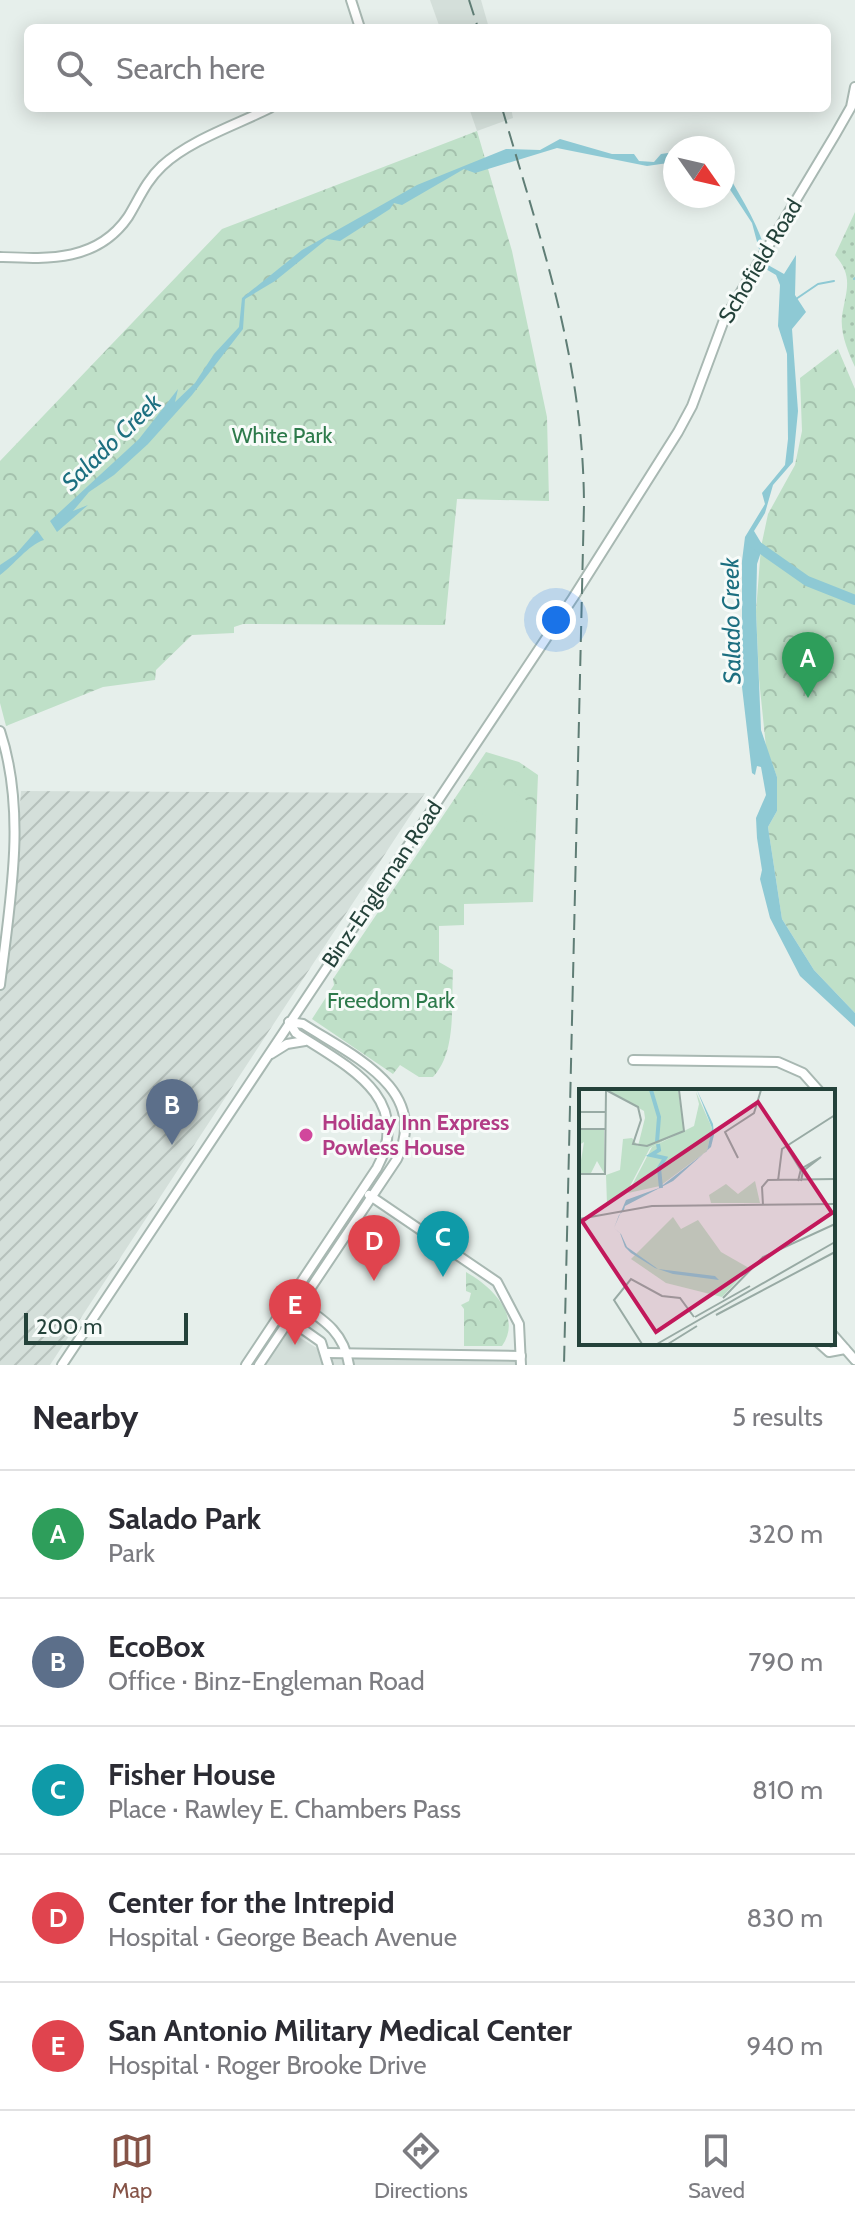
<!DOCTYPE html>
<html lang="en">
<head>
<meta charset="utf-8">
<style>
	:root { --surface:#fff; --page:#f2f2f3; --text:#2b2b33; --muted:#7c7c81; --line:#e1e1e2; --accent:#855347 }
	body { margin:0; font-family:Cabin,sans-serif; background:var(--page); color:var(--text) }
	.compass { position:absolute; left:663px; top:136px; width:72px; height:72px; border-radius:50%; background:var(--surface); box-shadow:0 4px 20px #0003; rotate:124deg }
	.scale { position:absolute; left:24px; bottom:20px; width:164px; box-sizing:border-box; padding-left:8px; border:4px solid #24423a; border-top:0; font-size:22px; line-height:28px; white-space:nowrap; color:#24423a; -webkit-text-stroke:6px #f7fbf9; paint-order:stroke }
	.you { position:absolute; left:556px; top:620px; width:28px; height:28px; margin:-20px; border:6px solid #fff; border-radius:50%; background:#1a73e8; box-shadow:0 0 0 12px #1a73e833 }
	.badge { display:grid; place-items:center; width:52px; height:52px; border-radius:50%; background:var(--accent); color:#fff; font-size:26px; font-weight:700 }
	.pin { position:absolute; translate:-50% -66px; filter:drop-shadow(0 2px 4px #0008) }
	.pin::after { content:''; position:absolute; top:42px; width:28px; height:24px; background:inherit; clip-path:polygon(0 0,100% 0,50% 100%) }
	.list { margin:0; padding:0; list-style:none }
	h2 { display:flex; justify-content:space-between; align-items:center; height:104px; margin:0; padding:0 32px; font-size:34px }
	h2 small { font-size:26px; font-weight:400; color:var(--muted) }
	.list li { display:grid; grid-template-columns:52px 1fr auto; gap:24px; align-items:center; box-sizing:border-box; height:128px; padding:0 32px; border-top:2px solid var(--line) }
	.list b { display:block; font-size:30px; white-space:nowrap }
	.list p { margin:0; font-size:26px; white-space:nowrap; color:var(--muted) }
	.list em { font-size:26px; font-style:normal; color:var(--muted) }
	.icon { flex:none; width:44px; height:44px; fill:none; stroke:currentColor; stroke-width:2; stroke-linecap:round; stroke-linejoin:round }
	.map { position:relative; flex:none; width:855px; height:1365px; overflow:hidden }
	.search { position:absolute; background:var(--surface); box-shadow:0 4px 20px #0003; left:24px; right:24px; top:24px; height:88px; display:flex; align-items:center; gap:20px; box-sizing:border-box; padding:0 28px; border-radius:12px; color:var(--muted); font-size:30px }
	.sheet { height:744px; background:var(--surface) }
	nav { display:flex; justify-content:space-around; align-items:center; box-sizing:border-box; height:112px; border-top:2px solid var(--line); background:var(--surface); font-size:22px; color:var(--muted) }
	nav a { display:grid; justify-items:center; gap:4px }
	nav .on { color:var(--accent) }
	.map>svg:first-child { display:block }
	.built { fill:#d4dfda }
	.industrial { fill:url(#industrial-furrows) }
	.grass { fill:url(#grass-dots) }
	.forest { fill:url(#forest-crowns) }
	.pitch { fill:#bfe0c8 }
	.water { fill:#8ec9d4 }
	.lines { fill:none; stroke-linecap:round; stroke-linejoin:round }
	.stream { stroke:#8ec9d4; stroke-width:2 }
	.river { stroke:#8ec9d4; stroke-width:10 }
	.minor-casing { stroke:#a8b8b2; stroke-width:12 }
	.minor { stroke:#fff; stroke-width:8 }
	.rail { stroke:#5f7d75; stroke-width:2; stroke-dasharray:16 8; stroke-linecap:butt }
	.hotel-dot { fill:#d1479c; stroke:#f7fbf9; stroke-width:3 }
	.labels { text-anchor:middle; dominant-baseline:central; stroke-width:6; stroke-linejoin:round; paint-order:stroke }
	.street-label { font-size:22px; fill:#24423a; stroke:#f7fbf9 }
	.park-label { font-size:22px; fill:#2d7a4b; stroke:#f7fbf9 }
	.hotel-label { font-size:22px; font-weight:bold; fill:#b23c85; stroke:#f7fbf9; text-anchor:start }
	.water-label { font-size:24px; font-style:italic; fill:#1c6f80; stroke:#f7fbf9 }
	.inset-river { fill:none; stroke:#8ec9d4; stroke-width:4 }
	.inset-road { fill:none; stroke:#98aaa4; stroke-width:2 }
	.view { fill:#c2185b; fill-opacity:0.15; stroke:#c2185b; stroke-width:4 }
	.inset-edge { fill:none; stroke:#24423a; stroke-width:4 }
</style>
</head>
<body>
<div class="map">
<svg width="855" height="1365" viewBox="0 0 855 1365">
	<defs>
		<pattern id="industrial-furrows" width="10" height="10" patternUnits="userSpaceOnUse" patternTransform="scale(2)"><rect width="10" height="10" fill="#d4dfda"/><path d="M-1 1l2-2M0 10L10 0M9 11l2-2" fill="none" stroke="#b6c1bc"/></pattern>
		<pattern id="grass-dots" width="8" height="8" patternUnits="userSpaceOnUse" patternTransform="scale(2)"><rect width="8" height="8" fill="#bfe0c8"/><path d="M2 2h.1M6 6h.1" fill="none" stroke="#a4c1ad" stroke-width="1.8" stroke-linecap="round"/></pattern>
		<pattern id="forest-crowns" width="20" height="18" patternUnits="userSpaceOnUse" patternTransform="scale(2)"><rect width="20" height="18" fill="#bfe0c8"/><path d="M2 6a3 3 0 1 1 6 0M12 15a3 3 0 1 1 6 0" fill="none" stroke="#a4c1ad"/></pattern>
	</defs>
	<rect width="100%" height="100%" fill="#e6efeb"/>
	<g class="built">
		<polygon points="430,0 481,0 489,28 440,28"/>
		<polygon points="469,108 511,108 513,118 477,131"/>
		<polygon points="289,1331 333,1358 518,1362 518,1365 266,1365"/>
	</g>
	<polygon class="industrial" points="21,791 425,793 50,1365 0,1365 0,970 8,968"/>
	<path class="grass" d="M 855,212 L 855,367 C 848,352 840,333 842,316 C 846,290 854,277 835,255 Z"/>
	<g class="forest">
		<polygon points="477,131 512,251 547,417 549,501 457,499 445,625 243,624 234,627 234,633 192,635 156,670 155,680 103,687 6,726 0,703 0,461 222,229"/>
		<polygon points="838,349 855,389 855,1013 814,970 782,919 768,827 777,811 777,777 766,747 759,679 756,611 761,547 768,514 795,465 802,431 800,378"/>
		<path d="M 486,752 L 519,762 L 538,775 L 533,902 L 464,904 L 464,925 L 439,926 L 439,962 L 453,970 C 451,1004 457,1052 433,1077 L 419,1077 L 400,1065 L 393,1074 L 312,1019 L 334,985 L 333,979 Z"/>
		<path d="M 466,1272 C 491,1286 523,1316 502,1346 L 464,1346 L 464,1309 L 461,1305 L 469,1301 L 471,1293 L 466,1291 Z"/>
	</g>
	<polygon class="pitch" points="495,779 529,802 528,809 509,831 478,811 474,805 488,781"/>
	<g class="water">
		<polygon points="560,139 612,154 634,154 639,161 654,162 661,154 675,152 675,162 647,166 557,148 475,173 464,169 402,205 394,203 390,209 340,241 327,239 275,281 245,299 243,329 192,395 148,444 114,475 89,492 73,511 88,505 57,532 50,521 139,439 178,389 175,402 195,383 214,354 239,327 242,298 302,250 417,185 506,149 540,150"/>
		<path d="M 723,165 C 739,196 764,230 768,265 L 784,274 L 796,255 L 795,295 L 806,312 L 792,329 L 798,411 L 793,462 L 773,485 L 765,513 L 754,531 L 763,546 L 757,564 L 756,611 L 761,730 L 777,777 L 777,811 L 768,827 L 782,919 L 814,970 L 855,1013 L 855,1027 L 800,976 L 770,918 L 760,879 L 762,870 L 757,838 L 756,818 L 766,795 L 761,767 L 757,766 L 755,775 L 752,773 L 742,687 L 742,561 L 745,537 L 765,504 L 762,493 L 785,465 L 788,439 L 787,354 L 778,326 L 780,285 L 776,275 L 764,268 L 752,223 L 727,185 Z"/>
		<path d="M 37,530 L 44,540 C 28,545 14,565 0,575 L 0,565 L 15,555 Z"/>
	</g>
	<g class="lines">
		<g class="stream">
			<polyline points="854,279 855,278"/>
			<polyline points="796,299 818,284 834,281"/>
		</g>
		<polyline class="river" points="753,543 807,581 855,600"/>
		<g class="minor-casing">
			<g id="minor">
				<polyline points="351,0 360,28"/>
				<path d="M 0,257 C 48,259 97,262 128,217 C 139,199 146,181 162,166 C 190,140 236,125 270,108"/>
				<path d="M 0,731 C 27,812 10,902 0,985"/>
				<polyline points="271,1054 287,1044 305,1041"/>
				<polyline points="633,1060 778,1062 803,1073 819,1091"/>
				<polyline points="369,1195 497,1282 519,1324 521,1365"/>
				<path d="M 296,1301 C 322,1319 344,1331 349,1365"/>
				<polyline points="287,1318 321,1342 328,1365"/>
				<polyline points="833,1335 855,1360"/>
				<polyline points="819,1343 829,1352 845,1349"/>
				<polyline points="326,1353 521,1356"/>
				<polyline points="62,1365 573,598 678,432 692,406 724,320 835,135 851,107 855,87"/>
				<path d="M 246,1365 L 377,1168 C 415,1097 345,1065 296,1033 L 289,1022"/>
				<path d="M 259,1365 L 397,1159 C 431,1089 351,1055 303,1024 L 289,1022"/>
			</g>
		</g>
		<use href="#minor" class="minor"/>
		<g class="rail">
			<polyline points="469,0 478,28"/>
			<path d="M 502,108 C 542,246 583,358 584,504 L 564,1365"/>
		</g>
	</g>
	<circle class="hotel-dot" cx="306" cy="1135" r="8"/>
	<g class="labels">
		<g class="street-label">
			<text transform="translate(760 261) rotate(-59)">Schofield Road</text>
			<text transform="translate(382 884) rotate(-56)">Binz-Engleman Road</text>
		</g>
		<g class="park-label">
			<text x="282" y="435">White Park</text>
			<text x="391" y="1000">Freedom Park</text>
		</g>
		<g class="hotel-label">
			<text x="322" y="1122">Holiday Inn Express<tspan x="322" dy="25">Powless House</tspan></text>
		</g>
		<g class="water-label">
			<text transform="translate(111 442) rotate(-44)">Salado Creek</text>
			<text transform="translate(731 621) rotate(-91)">Salado Creek</text>
		</g>
	</g>
	<g transform="translate(579 1089)">
		<rect width="256" height="256" fill="#e6efeb"/>
		<path d="M 28,1 L 99,1 L 105,41 L 71,59 L 48,103 L 28,115 L 27,86 L 41,81 L 44,50 L 53,49 L 59,57 L 66,29 L 65,22 ZM 0,41 L 25,41 L 25,84 L 18,72 L 12,84 L 0,84 L 5,53 L 0,56 Z" fill="#bfe0c8"/>
		<path d="M 117,3 L 133,39 L 128,62 L 81,97 L 49,104 L 73,58 L 115,37 L 120,15 ZM 176,92 L 181,114 L 132,114 L 130,106 L 147,95 L 159,105 ZM 94,128 L 102,140 L 119,131 L 142,163 L 170,179 L 143,208 L 87,194 L 52,170 Z" fill="#bfe0c8"/>
		<path d="M 118,1 L 134,35 L 135,46 L 132,58 L 94,92 L 46,117 L 45,121 L 40,126 L 35,139 L 42,145 L 48,158 L 79,180 L 136,187 L 140,191 L 94,185 L 76,179 L 52,164 L 46,158 L 41,144 L 35,139 L 47,111 L 80,99 L 128,62 L 133,39 Z" fill="#8ec9d4"/>
		<path class="inset-river" d="M 72,1 L 80,28 L 78,53M 79,55 L 80,61 L 72,66 L 86,69 L 80,79 L 82,99"/>
		<path class="inset-road" d="M 27,1 L 59,18 L 62,31 L 54,55 L 68,57 L 105,42 L 100,1M 0,23 L 26,23M 0,40 L 26,40M 207,57 L 223,83M 159,69 L 146,43 L 175,24 L 182,1M 0,85 L 26,85 L 27,1M 199,92 L 203,60 L 256,26M 219,92 L 222,80 L 242,68 L 224,82 L 222,92M 184,116 L 183,98 L 189,91 L 256,90M 0,130 L 73,117 L 256,115M 144,209 L 184,168 L 256,135M 137,226 L 256,163M 116,228 L 171,197M 63,255 L 35,211 L 52,190 L 83,207 L 101,209 L 115,228M 78,255 L 256,153M 89,255 L 118,237"/>
		<path class="view" d="M 179,13 L 253,124 L 77,243 L 3,132 Z"/>
		<rect width="256" height="256" class="inset-edge"/>
	</g>
</svg>
<svg class="compass" viewBox="-18 -18 36 36"><path d="M0-13l5 13h-10z" fill="#e53935"/><path d="M0 13l5-13h-10z" fill="#7c7c81"/></svg>
<div class="scale">200 m</div>
<div class="you"></div>
<div class="pin badge" style="left:808px;top:698px;background:#2e9e5b">A</div>
<div class="pin badge" style="left:172px;top:1145px;background:#5c6f8a">B</div>
<div class="pin badge" style="left:443px;top:1277px;background:#0f9aa8">C</div>
<div class="pin badge" style="left:374px;top:1281px;background:#e0444e">D</div>
<div class="pin badge" style="left:295px;top:1345px;background:#e0444e">E</div>
<div class="search"><svg class="icon" aria-label="search" viewBox="0 0 24 24"><circle cx="10" cy="10" r="6"/><path d="M15 15l6 6"/></svg>Search here</div>
</div>
<section class="sheet">
<h2>Nearby<small>5 results</small></h2>
<ul class="list">
<li><span class="badge" style="background:#2e9e5b">A</span><div><b>Salado Park</b><p>Park</p></div><em>320 m</em></li>
<li><span class="badge" style="background:#5c6f8a">B</span><div><b>EcoBox</b><p>Office · Binz-Engleman Road</p></div><em>790 m</em></li>
<li><span class="badge" style="background:#0f9aa8">C</span><div><b>Fisher House</b><p>Place · Rawley E. Chambers Pass</p></div><em>810 m</em></li>
<li><span class="badge" style="background:#e0444e">D</span><div><b>Center for the Intrepid</b><p>Hospital · George Beach Avenue</p></div><em>830 m</em></li>
<li><span class="badge" style="background:#e0444e">E</span><div><b>San Antonio Military Medical Center</b><p>Hospital · Roger Brooke Drive</p></div><em>940 m</em></li>
</ul>
</section>
<nav>
<a class="on"><svg class="icon" aria-label="map" viewBox="0 0 24 24"><path d="M3 6l6-2 6 2 6-2v14l-6 2-6-2-6 2zM9 4v14M15 6v14"/></svg>Map</a>
<a><svg class="icon" aria-label="directions" viewBox="0 0 24 24"><path d="M12 3l9 9-9 9-9-9zM9 14v-3h6M13 9l2 2-2 2"/></svg>Directions</a>
<a><svg class="icon" aria-label="saved" viewBox="0 0 24 24"><path d="M7 4h10v16l-5-4-5 4z"/></svg>Saved</a>
</nav>
</body>
</html>
